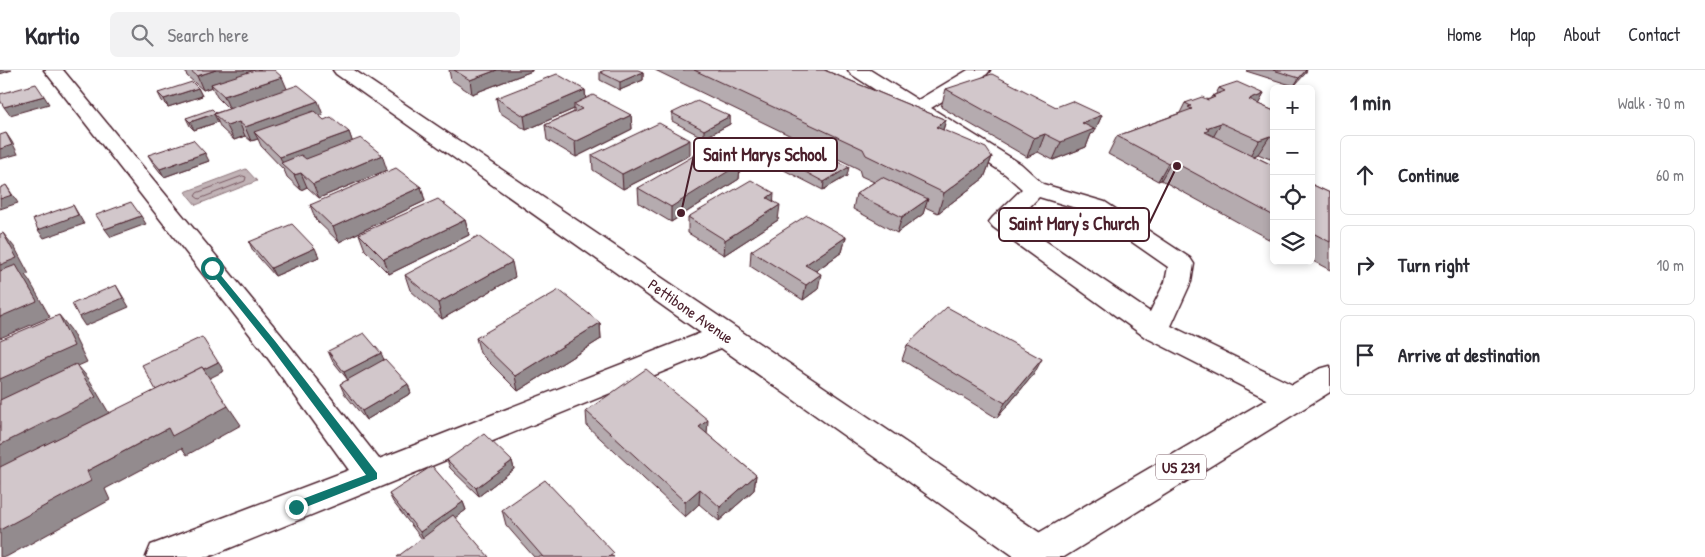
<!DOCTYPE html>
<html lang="en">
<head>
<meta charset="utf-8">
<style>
	:root { --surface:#fff; --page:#f2f2f3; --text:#2b2b33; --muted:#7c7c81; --line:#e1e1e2 }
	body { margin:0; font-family:"Patrick Hand",sans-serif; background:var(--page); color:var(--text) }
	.controls { position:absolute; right:15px; top:15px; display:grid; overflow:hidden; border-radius:8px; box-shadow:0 2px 8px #0003 }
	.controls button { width:45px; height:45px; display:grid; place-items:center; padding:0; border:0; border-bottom:1px solid var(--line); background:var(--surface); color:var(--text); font:25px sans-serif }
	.stop { position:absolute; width:15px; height:15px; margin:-11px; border:4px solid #0f766e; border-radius:50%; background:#fff }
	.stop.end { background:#0f766e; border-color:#fff; box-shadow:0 1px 5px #0008 }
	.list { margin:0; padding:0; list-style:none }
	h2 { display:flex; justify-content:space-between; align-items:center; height:65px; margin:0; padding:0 20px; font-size:21px }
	h2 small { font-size:16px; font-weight:400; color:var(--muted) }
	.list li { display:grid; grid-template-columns:32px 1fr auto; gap:15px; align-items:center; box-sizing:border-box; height:80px; margin:0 10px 10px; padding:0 10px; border:1px solid var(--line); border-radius:8px }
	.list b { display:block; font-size:19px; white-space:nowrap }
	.list em { font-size:16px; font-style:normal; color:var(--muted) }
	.icon { flex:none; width:28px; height:28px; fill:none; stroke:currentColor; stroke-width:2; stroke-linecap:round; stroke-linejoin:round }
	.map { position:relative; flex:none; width:1330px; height:487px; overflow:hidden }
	header { display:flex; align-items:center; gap:30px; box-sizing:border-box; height:70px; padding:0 25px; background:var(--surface); border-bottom:1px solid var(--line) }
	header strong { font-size:24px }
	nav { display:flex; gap:28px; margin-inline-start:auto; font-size:18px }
	.search { width:350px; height:45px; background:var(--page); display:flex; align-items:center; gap:12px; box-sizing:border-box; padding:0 18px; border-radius:8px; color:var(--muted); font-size:19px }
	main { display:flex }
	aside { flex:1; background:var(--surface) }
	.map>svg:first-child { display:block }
	.water { fill:#c1b3b6; stroke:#91787e }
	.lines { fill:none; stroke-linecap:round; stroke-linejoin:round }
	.shore { stroke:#7a5a63; stroke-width:1 }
	.minor-casing { stroke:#4a1f2b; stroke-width:3 }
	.major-casing { stroke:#4a1f2b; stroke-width:3 }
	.minor { fill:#fff; fill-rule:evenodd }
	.major { fill:#fff; fill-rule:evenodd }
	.wall { fill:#b5abaf; stroke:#4a1f2b }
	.shaded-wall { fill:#938b8e; stroke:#4a1f2b }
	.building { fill:#d2c7cb; stroke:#4a1f2b }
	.route { fill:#0f766e }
	.labels { text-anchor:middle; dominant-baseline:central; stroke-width:5; stroke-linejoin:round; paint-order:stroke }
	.shield { fill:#fff; stroke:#80626b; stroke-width:1 }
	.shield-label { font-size:15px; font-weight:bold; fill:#4a1f2b }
	.street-label { font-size:16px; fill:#4a1f2b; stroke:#fff }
	.leader { fill:none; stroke:#4a1f2b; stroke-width:2 }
	.callout-dot { fill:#4a1f2b; stroke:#fff; stroke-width:2 }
	.callout { fill:#fff; stroke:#4a1f2b; stroke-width:2 }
	.callout-label { font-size:18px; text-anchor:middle; font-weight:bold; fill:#4a1f2b }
</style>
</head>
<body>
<header>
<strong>Kartio</strong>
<div class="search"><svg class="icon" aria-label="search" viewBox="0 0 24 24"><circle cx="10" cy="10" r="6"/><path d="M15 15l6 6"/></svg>Search here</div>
<nav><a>Home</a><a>Map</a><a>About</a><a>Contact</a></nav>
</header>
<main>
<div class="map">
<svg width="1330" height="487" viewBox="0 0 1330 487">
	<rect width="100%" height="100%" fill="#fff"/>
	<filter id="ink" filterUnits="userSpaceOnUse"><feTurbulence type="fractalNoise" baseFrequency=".02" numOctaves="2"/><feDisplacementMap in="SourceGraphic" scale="10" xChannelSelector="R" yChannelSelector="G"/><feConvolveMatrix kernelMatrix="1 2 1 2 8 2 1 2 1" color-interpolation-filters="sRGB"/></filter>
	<g filter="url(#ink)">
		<polygon class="water" points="246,99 257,111 196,135 185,122"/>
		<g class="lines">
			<polygon class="shore" points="243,106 246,107 245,111 199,129 195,126 197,123"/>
			<g class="minor-casing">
				<g id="minor">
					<polygon points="44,0 63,0 282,266 379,389 701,263 336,4 333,0 354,0 1052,471 1057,483 1056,487 1015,487 721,278 208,487 146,487 151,475 349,400 262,280"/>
					<path d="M 848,0 L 870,0 L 918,30 L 968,0 L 990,0 L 987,4 L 931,38 L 1021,94 L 1043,114 L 1105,132 L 1190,188 L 1194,194 L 1191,212 L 1171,256 L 1305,321 L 1309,329 L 1305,337 L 1294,341 L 1283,337 L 1145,267 L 993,157 L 989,152 L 993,147 L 1022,119 L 1005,104 L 851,4 ZM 1039,127 L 1089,142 L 1168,197 L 1165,212 L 1150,242 L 1016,151 Z"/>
				</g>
			</g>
			<g class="major-casing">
				<polygon id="major" points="1330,296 1330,322 1064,487 1013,487 1018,475 1319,299"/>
			</g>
			<use href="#minor" class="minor"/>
			<use href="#major" class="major"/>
		</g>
		<g class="wall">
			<polygon points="185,0 274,0 287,19 323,45 319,46 324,50 349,62 352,71 387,100 319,128 307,117 301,120 287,107 284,100 261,76 258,69 251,71 245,66 234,70 221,58 218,52 194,60 190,56 186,48 216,43 229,39 217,27 212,17 203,20 187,6"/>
			<polygon points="449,0 532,0 532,1 472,24 451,10"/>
			<polygon points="655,0 827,0 827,1 946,50 943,60 992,87 984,108 938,143 925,137 923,144 897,163 853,139 856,124 874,112 861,106 859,99"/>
			<polygon points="1247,0 1307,0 1294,16 1246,1"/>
			<polygon points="600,2 643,2 643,10 620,20 600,10"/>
			<polygon points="198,18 202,26 168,37 162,31 158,23"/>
			<polygon points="1219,18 1264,24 1258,34 1274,41 1274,88 1270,89 1258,84 1254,86 1274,96 1274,172 1161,110 1158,111 1108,84 1117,66 1180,43 1185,33 1210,29 1212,26 1216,24"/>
			<polygon points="946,19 1056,37 1102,45 1094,63 1091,64 1086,77 1053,90 1038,82 1027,87 941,37"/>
			<polygon points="585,20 586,29 631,45 632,59 576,87 547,70 545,55 574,42 574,39 526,60 499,42 496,28"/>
			<polygon points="672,43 730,46 730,54 704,68 672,51"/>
			<polygon points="799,75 798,83 776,95 760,86 760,78"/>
			<polygon points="744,81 742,96 740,97 739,109 671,152 639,133 638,118"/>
			<polygon points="148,85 209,91 164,107 153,93"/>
			<polygon points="592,85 690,85 623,119 593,100"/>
			<polygon points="785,91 847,106 823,120 784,100"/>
			<polygon points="1311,114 1330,123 1330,200 1311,190"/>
			<polygon points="421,117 425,131 339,172 316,150 310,135"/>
			<polygon points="773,131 778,150 724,185 688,163 688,147"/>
			<polygon points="465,150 469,165 389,204 365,180 359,164"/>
			<polygon points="846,167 842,182 816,201 818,219 803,230 750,196 751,181"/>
			<polygon points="249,172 319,187 275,206 253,181"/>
			<polygon points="405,205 515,207 442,249 410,220"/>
			<polygon points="600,253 601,269 518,321 480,283 476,268"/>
			<polygon points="907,275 1034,304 997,348 902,290"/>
			<polygon points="328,281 384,290 411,323 366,350 344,323 340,314 348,310 332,290"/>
			<polygon points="586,341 707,364 756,405 754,420 719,451 699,434 685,447 587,356"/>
			<polygon points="447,390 512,391 514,399 479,426 450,398"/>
			<polygon points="389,424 463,432 466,440 422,469 393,432"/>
			<polygon points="502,440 614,487 534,487 506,455"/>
		</g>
		<g class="shaded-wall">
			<polygon points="0,0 12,0 0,4"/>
			<polygon points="216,0 264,0 211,14 212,17 203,20 197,6"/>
			<polygon points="497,0 532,0 532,1 472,24 470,10"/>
			<polygon points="1306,0 1307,0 1305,4 1294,16 1299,8"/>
			<polygon points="643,2 643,10 620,20 620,12"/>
			<polygon points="282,7 288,21 230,40 224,26"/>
			<polygon points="198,18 202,26 168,37 164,29"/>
			<polygon points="585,20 586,34 574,34 574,39 526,60 524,46"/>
			<polygon points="1264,24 1254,42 1249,30"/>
			<polygon points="44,26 49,34 10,45 4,37"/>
			<polygon points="318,31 323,45 260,68 254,62 258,69 251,71 245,57"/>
			<polygon points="214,44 218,52 194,60 190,52"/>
			<polygon points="631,45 632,59 576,87 575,72"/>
			<polygon points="1102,45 1094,63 1091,64 1086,77 1053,90 1061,72 1082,53"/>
			<polygon points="730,46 730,54 704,68 704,60"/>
			<polygon points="946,50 940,70 936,57"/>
			<polygon points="239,52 245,66 234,70 227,56"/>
			<polygon points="1221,53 1211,71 1200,75 1206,58"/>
			<polygon points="349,62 354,76 289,100 283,94 280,87"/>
			<polygon points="6,63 12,72 18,84 0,89 0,79"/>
			<polygon points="1045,64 1038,82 1027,87 1034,68"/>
			<polygon points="1270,66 1258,84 1248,89 1259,70"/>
			<polygon points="690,70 690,85 623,119 622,104"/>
			<polygon points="799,75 798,83 776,95 777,87"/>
			<polygon points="744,81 742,96 740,97 739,109 671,152 671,137 730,89"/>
			<polygon points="205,83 209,91 164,107 160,99"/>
			<polygon points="1274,83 1274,88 1270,89"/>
			<polygon points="382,85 387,100 319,128 313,114"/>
			<polygon points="992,87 984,108 938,143 944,123"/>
			<polygon points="1172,91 1161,110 1158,111 1168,93"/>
			<polygon points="849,97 847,106 823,120 824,112"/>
			<polygon points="301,103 307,117 301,120 294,105"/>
			<polygon points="6,115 18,133 0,139 0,129"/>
			<polygon points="421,117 425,131 339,172 333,157"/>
			<polygon points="774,123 773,138 767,128"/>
			<polygon points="928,129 923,144 897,163 902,147"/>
			<polygon points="73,135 84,154 44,168 38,160"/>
			<polygon points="780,135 778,150 724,185 725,170"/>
			<polygon points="141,146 146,154 111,167 105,159"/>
			<polygon points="465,150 469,165 389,204 384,189"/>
			<polygon points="3,163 15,178 29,204 25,205 29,210 50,247 0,268 0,195"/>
			<polygon points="846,167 842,182 803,210 805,195"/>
			<polygon points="315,178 319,187 275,206 271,198"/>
			<polygon points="512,192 515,207 442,249 438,233"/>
			<polygon points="821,204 818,219 803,230 806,215"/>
			<polygon points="116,215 129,237 85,256 79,247"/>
			<polygon points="59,245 71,260 87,292 78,296 89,309 109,343 0,399 0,309"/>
			<polygon points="600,253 601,269 518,321 515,306"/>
			<polygon points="381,283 385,292 348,311 344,302"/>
			<polygon points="1042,289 1034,304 997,348 1005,333"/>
			<polygon points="218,292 224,301 164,331 157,322"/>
			<polygon points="408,314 411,323 366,350 362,341"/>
			<polygon points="228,336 241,355 187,385 182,378 105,419 110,430 6,487 0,487 0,460 87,401 168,358"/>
			<polygon points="708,350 707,366 699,357"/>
			<polygon points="512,391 514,399 479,426 476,418"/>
			<polygon points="756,405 754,420 719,451 720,437"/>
			<polygon points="700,419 699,434 685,447 685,432"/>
			<polygon points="463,432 466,440 424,470 420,462"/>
		</g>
		<g class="building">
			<polygon points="190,0 216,0 197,6"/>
			<polygon points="255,0 274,0 282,7 224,26 211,14"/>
			<polygon points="454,0 497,0 470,10"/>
			<polygon points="605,0 638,0 643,2 620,12 600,2"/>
			<polygon points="694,0 824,0 946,50 936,57 986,78 992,87 944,123 866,85 863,79"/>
			<polygon points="1273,0 1306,0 1299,8"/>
			<polygon points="557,4 585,20 524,46 496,28"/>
			<polygon points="992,4 1056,37 1072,31 1102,45 1082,53 1094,59 1061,72 1045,64 1034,68 946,19"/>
			<polygon points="192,12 198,18 164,29 158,23"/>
			<polygon points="1237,12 1264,24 1249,30 1274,41 1274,68 1270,66 1259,70 1221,53 1206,58 1209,60 1205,62 1274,96 1274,146 1172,91 1168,93 1117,66 1192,39 1188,37 1191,36 1185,33 1202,27 1208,30 1215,27 1212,26 1225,21 1219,18"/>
			<polygon points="36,14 44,26 4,37 0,30 0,24"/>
			<polygon points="298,15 318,31 245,57 239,52 227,56 214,44"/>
			<polygon points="593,25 631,45 575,72 545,55 582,39 574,34"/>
			<polygon points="697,31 730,46 704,60 672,43"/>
			<polygon points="212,39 216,43 190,52 186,48"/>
			<polygon points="314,41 324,50 331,47 349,62 280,87 254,62"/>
			<polygon points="659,53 690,70 622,104 592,85"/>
			<polygon points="6,63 12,75 0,79 0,65"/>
			<polygon points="783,66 799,75 777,87 760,78"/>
			<polygon points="361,68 382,85 313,114 301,103 294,105 281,93 301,85 306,89"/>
			<polygon points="193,70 205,83 160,99 148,85"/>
			<polygon points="721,70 744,81 730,89 740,94 671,137 638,118"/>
			<polygon points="810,78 849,97 824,112 785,91"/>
			<polygon points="396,98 421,117 333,157 310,135"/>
			<polygon points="882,107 928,129 902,147 856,124"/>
			<polygon points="751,110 774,123 767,128 780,135 725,170 688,147"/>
			<polygon points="1311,114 1330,123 1330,172 1311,162"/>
			<polygon points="6,115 12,125 0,129 0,118"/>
			<polygon points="438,129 465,150 384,189 359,164"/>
			<polygon points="131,132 141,146 105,159 96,145"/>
			<polygon points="73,135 78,145 38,160 33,149"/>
			<polygon points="807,145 846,167 805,195 821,204 806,215 751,181"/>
			<polygon points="292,154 315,178 271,198 249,172"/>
			<polygon points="3,163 17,188 0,195 0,164"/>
			<polygon points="478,166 512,192 438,233 405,205"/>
			<polygon points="16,195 37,231 0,247 0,201"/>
			<polygon points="116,215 123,228 79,247 72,234"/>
			<polygon points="559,220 600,253 515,306 476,268"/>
			<polygon points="947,237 1042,289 1005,333 907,275"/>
			<polygon points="59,245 74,276 0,309 0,270"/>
			<polygon points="364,263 381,283 344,302 328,281"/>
			<polygon points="202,267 218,292 204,299 202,297 156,320 142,295"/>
			<polygon points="385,289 408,314 362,341 340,314"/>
			<polygon points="76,294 96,327 0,375 0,330"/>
			<polygon points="202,297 228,336 172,366 168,358 87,401 91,411 0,460 0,397"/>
			<polygon points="646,299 708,350 699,357 756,405 720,437 700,419 685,432 586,341"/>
			<polygon points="484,364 512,391 476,418 447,390"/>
			<polygon points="432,396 463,432 420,462 389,424"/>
			<polygon points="545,410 614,483 609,487 543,487 502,440"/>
			<polygon points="453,445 489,487 397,487"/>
		</g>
	</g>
	<polygon class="route" points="209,197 214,197 275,271 377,403 377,409 296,441 292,440 291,437 292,433 366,405 269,275 209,200"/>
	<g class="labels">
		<rect class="shield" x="1156" y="384.5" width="50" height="25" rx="4"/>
		<g class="shield-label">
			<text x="1181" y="397">US 231</text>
		</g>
		<g class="street-label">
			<text transform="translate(691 241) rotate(35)">Pettibone Avenue</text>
		</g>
	</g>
	<path class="leader" d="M681 143L694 85M1177 96L1149 154"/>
	<g class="callout-dot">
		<circle cx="681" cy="143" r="5"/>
		<circle cx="1177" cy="96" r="5"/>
	</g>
	<g class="callout">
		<rect x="694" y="68" width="143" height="33" rx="5"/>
		<rect x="999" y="138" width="150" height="33" rx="5"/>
	</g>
	<g class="callout-label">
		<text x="765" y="91">Saint Marys School</text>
		<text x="1074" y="160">Saint Mary's Church</text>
	</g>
</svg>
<div class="controls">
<button>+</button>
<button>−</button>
<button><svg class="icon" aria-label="locate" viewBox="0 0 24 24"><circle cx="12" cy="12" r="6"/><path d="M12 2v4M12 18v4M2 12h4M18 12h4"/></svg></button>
<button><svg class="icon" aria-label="layers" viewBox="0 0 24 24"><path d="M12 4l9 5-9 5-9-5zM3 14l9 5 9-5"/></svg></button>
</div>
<div class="stop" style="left:212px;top:198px"></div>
<div class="stop end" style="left:296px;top:437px"></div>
</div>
<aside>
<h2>1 min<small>Walk · 70 m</small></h2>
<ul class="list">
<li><svg class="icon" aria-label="ahead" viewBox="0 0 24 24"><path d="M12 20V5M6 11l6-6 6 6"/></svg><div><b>Continue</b></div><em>60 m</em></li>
<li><svg class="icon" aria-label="right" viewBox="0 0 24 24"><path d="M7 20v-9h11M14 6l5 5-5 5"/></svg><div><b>Turn right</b></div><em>10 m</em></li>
<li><svg class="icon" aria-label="arrive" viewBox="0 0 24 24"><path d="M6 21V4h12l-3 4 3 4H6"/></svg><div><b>Arrive at destination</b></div></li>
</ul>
</aside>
</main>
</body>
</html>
